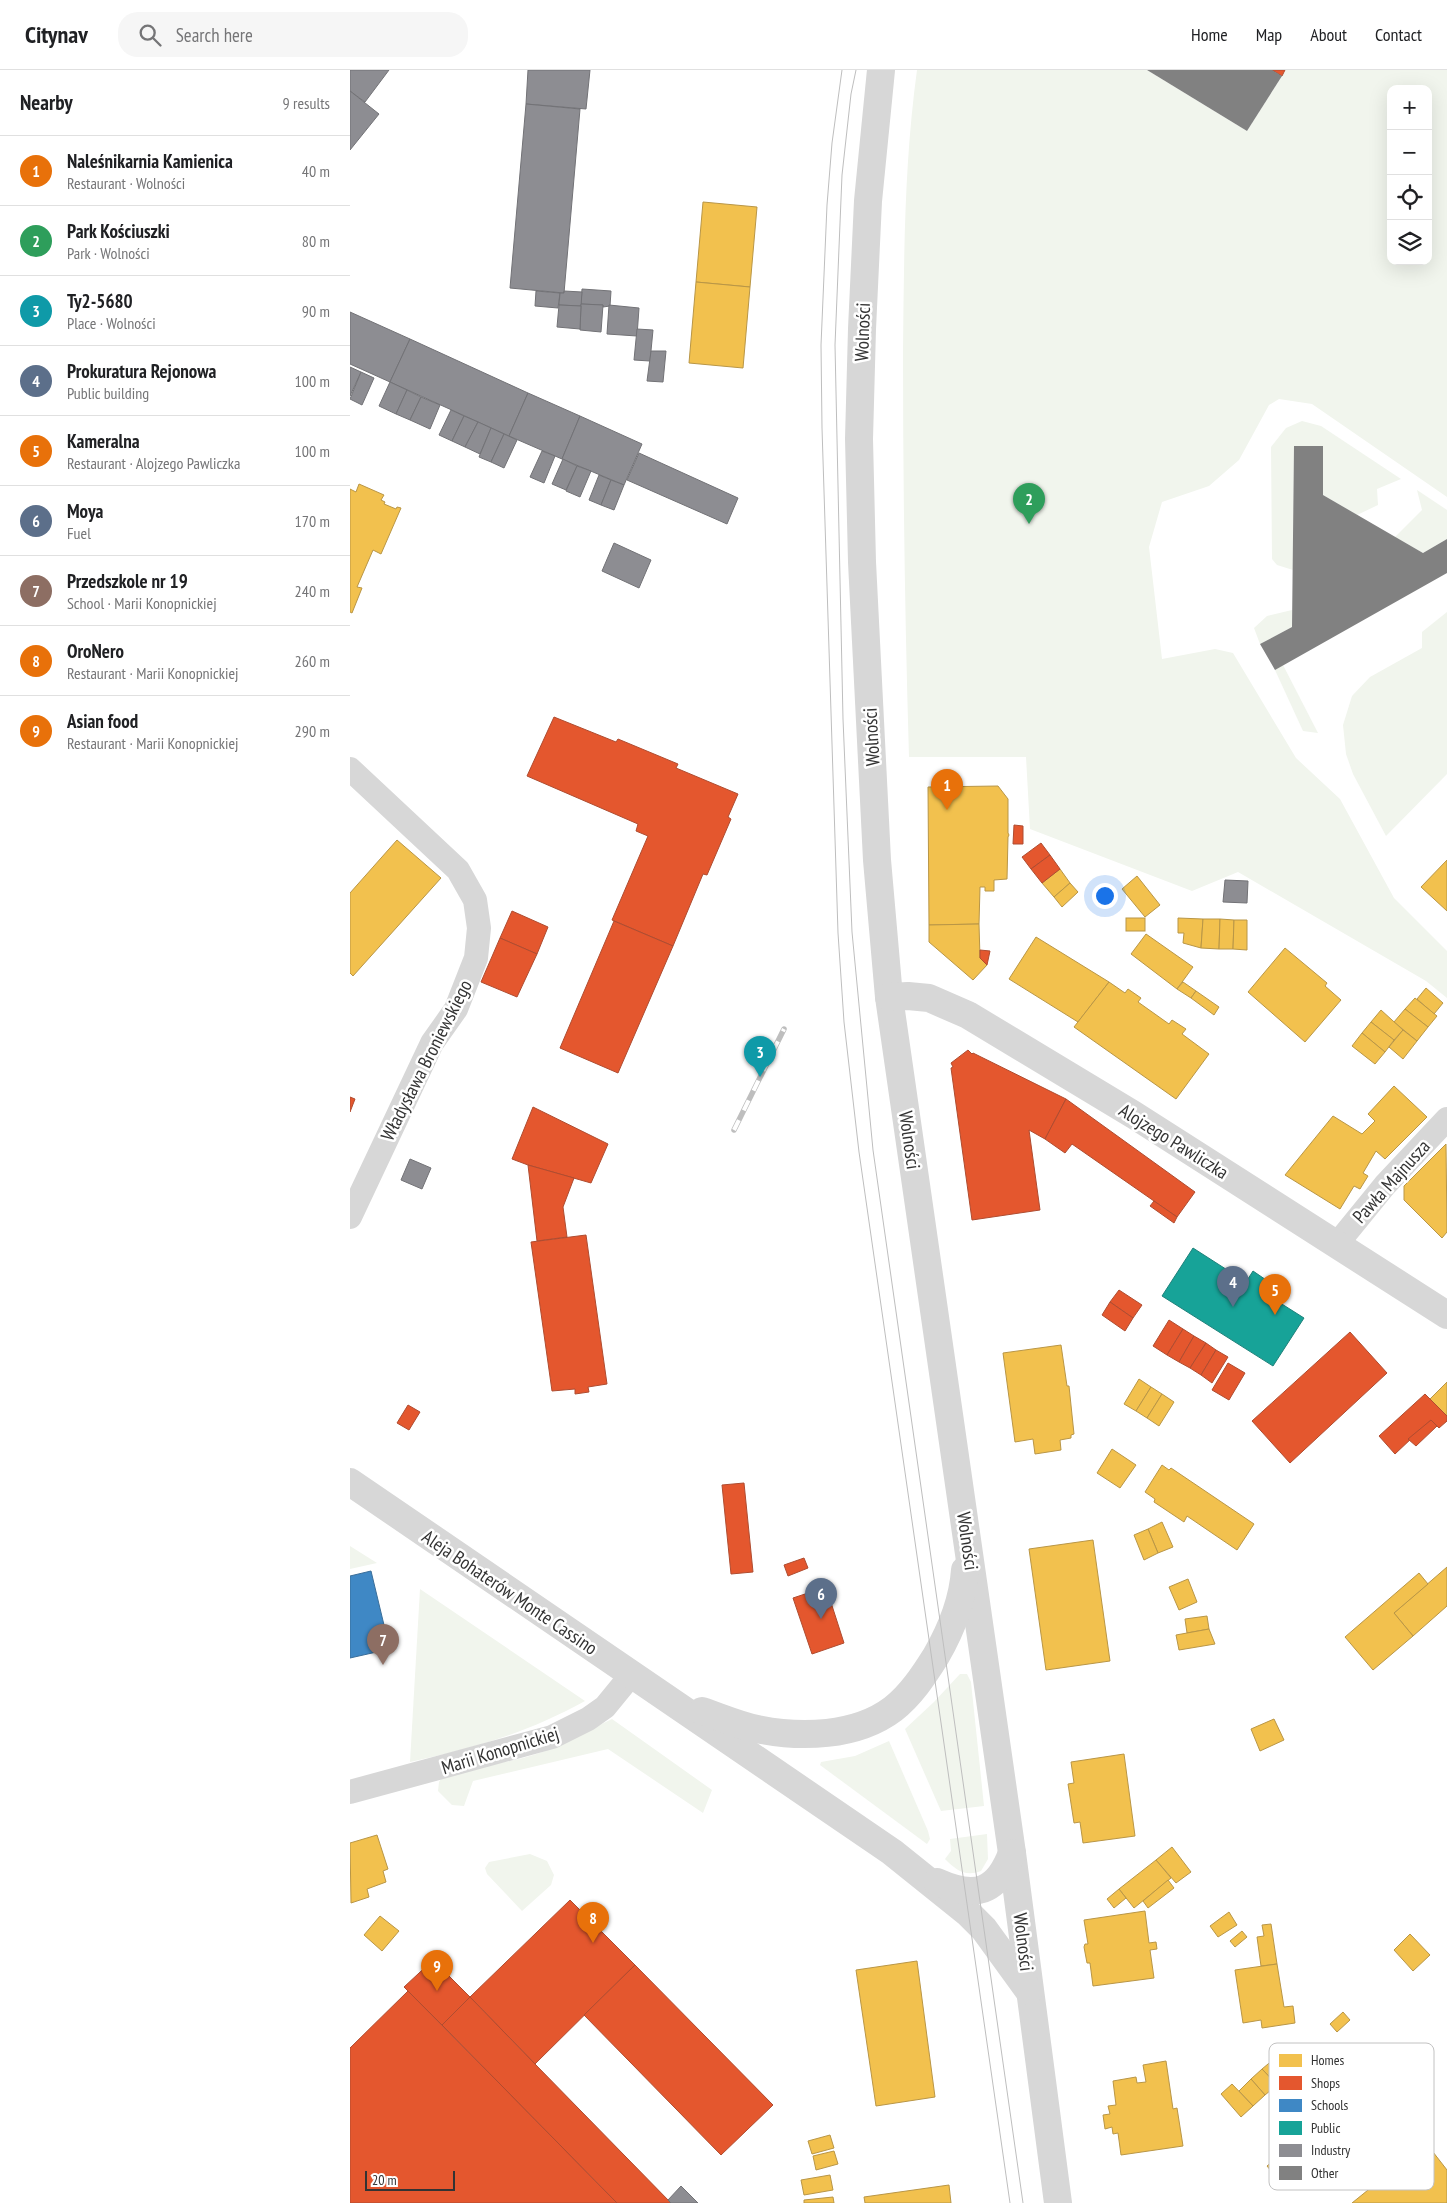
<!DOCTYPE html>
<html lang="en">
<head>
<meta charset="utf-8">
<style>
	:root { --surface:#fff; --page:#f6f6f6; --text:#202124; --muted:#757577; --line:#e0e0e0; --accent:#7a7a7a }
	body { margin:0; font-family:"PT Sans Narrow",sans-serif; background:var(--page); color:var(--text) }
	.controls { position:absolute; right:15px; top:15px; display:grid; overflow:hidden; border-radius:10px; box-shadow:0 5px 20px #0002 }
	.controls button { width:45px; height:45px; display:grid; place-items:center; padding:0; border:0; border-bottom:1px solid var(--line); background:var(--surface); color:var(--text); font:25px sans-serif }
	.scale { position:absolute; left:15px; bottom:12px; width:90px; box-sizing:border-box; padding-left:5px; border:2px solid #333; border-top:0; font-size:14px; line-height:18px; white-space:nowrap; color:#333; -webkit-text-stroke:4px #fff; paint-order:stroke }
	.you { position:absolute; left:754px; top:825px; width:18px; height:18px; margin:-12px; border:4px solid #fff; border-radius:50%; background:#1a73e8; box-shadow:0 0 0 8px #1a73e833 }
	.badge { display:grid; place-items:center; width:32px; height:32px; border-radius:50%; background:var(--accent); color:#fff; font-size:16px; font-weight:700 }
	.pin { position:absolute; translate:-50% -41px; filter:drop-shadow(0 1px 2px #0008) }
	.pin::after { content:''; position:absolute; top:26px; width:18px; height:15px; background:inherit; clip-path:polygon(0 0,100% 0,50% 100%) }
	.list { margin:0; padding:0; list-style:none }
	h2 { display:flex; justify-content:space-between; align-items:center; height:65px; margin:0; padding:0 20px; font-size:21px }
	h2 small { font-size:16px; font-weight:400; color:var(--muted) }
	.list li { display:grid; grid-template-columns:32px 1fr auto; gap:15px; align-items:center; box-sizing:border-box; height:70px; padding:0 20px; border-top:1px solid var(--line) }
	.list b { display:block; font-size:19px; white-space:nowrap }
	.list p { margin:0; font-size:16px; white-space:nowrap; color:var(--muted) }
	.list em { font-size:16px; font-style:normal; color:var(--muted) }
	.icon { flex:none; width:28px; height:28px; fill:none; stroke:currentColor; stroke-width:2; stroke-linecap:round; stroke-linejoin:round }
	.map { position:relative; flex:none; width:1097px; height:2133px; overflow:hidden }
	header { display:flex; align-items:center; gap:30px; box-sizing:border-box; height:70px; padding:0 25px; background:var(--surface); border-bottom:1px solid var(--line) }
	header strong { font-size:24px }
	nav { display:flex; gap:28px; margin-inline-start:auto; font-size:18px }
	.search { width:350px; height:45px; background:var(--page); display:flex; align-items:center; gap:12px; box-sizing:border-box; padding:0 18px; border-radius:20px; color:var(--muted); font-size:19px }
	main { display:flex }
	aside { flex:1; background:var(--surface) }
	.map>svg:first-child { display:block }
	.green { fill:#f1f5ed; fill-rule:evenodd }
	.homes { fill:#f2c14e; stroke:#b99646 }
	.shops { fill:#e4572e; stroke:#af4c30 }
	.schools { fill:#3f88c5; stroke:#3b6e99 }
	.public { fill:#17a398; stroke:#1f817a }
	.industry { fill:#8d8d92; stroke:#727276 }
	.building { fill:#818181 }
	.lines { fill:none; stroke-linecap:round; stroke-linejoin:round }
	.minor { stroke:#d7d7d7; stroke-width:24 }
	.tertiary { stroke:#d7d7d7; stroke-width:28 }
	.tram { stroke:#bebebe; stroke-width:1 }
	.rail-casing { stroke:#bebebe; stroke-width:5.5 }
	.rail { stroke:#fff; stroke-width:4; stroke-dasharray:11; stroke-linecap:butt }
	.labels { text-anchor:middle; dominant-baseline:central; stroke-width:5; stroke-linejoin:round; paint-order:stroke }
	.street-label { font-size:19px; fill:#333; stroke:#fff }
	.key { fill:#fff; stroke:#c2c2c2; stroke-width:1 }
	.key-label { font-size:14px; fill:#333 }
</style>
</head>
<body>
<header>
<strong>Citynav</strong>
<div class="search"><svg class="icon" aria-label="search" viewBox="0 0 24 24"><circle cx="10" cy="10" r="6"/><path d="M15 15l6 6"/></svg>Search here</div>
<nav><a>Home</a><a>Map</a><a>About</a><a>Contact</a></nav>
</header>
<main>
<aside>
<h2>Nearby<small>9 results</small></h2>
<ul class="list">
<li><span class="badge" style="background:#e8710a">1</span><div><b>Naleśnikarnia Kamienica</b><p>Restaurant · Wolności</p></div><em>40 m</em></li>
<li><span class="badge" style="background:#2e9e5b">2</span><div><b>Park Kościuszki</b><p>Park · Wolności</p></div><em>80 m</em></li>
<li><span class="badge" style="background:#0f9aa8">3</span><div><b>Ty2-5680</b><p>Place · Wolności</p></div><em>90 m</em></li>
<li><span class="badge" style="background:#5c6f8a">4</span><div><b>Prokuratura Rejonowa</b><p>Public building</p></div><em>100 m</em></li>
<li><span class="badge" style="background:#e8710a">5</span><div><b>Kameralna</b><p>Restaurant · Alojzego Pawliczka</p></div><em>100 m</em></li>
<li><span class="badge" style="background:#5c6f8a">6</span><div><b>Moya</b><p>Fuel</p></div><em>170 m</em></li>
<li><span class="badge" style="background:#8d6e63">7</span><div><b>Przedszkole nr 19</b><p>School · Marii Konopnickiej</p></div><em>240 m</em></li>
<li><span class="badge" style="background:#e8710a">8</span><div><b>OroNero</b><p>Restaurant · Marii Konopnickiej</p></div><em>260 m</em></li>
<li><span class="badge" style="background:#e8710a">9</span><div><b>Asian food</b><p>Restaurant · Marii Konopnickiej</p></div><em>290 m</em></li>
</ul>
</aside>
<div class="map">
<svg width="1097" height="2133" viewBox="0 0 1097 2133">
	<rect width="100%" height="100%" fill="#fff"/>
	<g class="green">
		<path d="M 567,0 L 797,0 L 897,61 L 936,0 L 1097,0 L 1097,427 L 962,334 L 929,329 L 919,335 L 889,390 L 859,416 L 812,432 L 799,477 L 812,589 L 865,579 L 883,583 L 946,688 L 990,729 L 1044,828 L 1097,881 L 1097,928 L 1076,911 L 888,802 L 842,821 L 680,759 L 676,687 L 559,687 C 555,552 553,418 553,283 C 554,189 554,94 567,0 ZM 1041,19 L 1078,19 L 1078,191 L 1041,191 Z"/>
		<polygon points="952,351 971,356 1051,409 1027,419 1028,435 1007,445 973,425 973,376 944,376 943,500 927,495 922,489 921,377 936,358"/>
		<polygon points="1067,420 1097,440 1097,469 1073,483 1045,467 1072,440"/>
		<polygon points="942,540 942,557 910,574 904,558 917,546"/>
		<polygon points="1097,542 1097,704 1036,766 1003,704 996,684 993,655 1002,626 1020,607 1072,578 1072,562"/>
		<polygon points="933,595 968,663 953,661 925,600"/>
		<polygon points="0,1476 27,1493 0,1499"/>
		<path d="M 70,1519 L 235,1631 C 177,1663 124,1678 60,1692 Z"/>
		<polygon points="610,1604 617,1604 621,1612 634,1736 591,1741 555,1659 584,1632"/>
		<path d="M 262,1649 L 362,1720 L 353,1743 L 258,1679 L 123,1711 L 114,1736 L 102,1735 L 88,1721 L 89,1712 L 94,1704 C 120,1695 147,1695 173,1688 C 205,1680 233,1663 262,1649 Z"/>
		<polygon points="539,1671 578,1761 580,1769 577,1774 470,1695 471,1692 505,1686"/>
		<path d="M 637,1764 L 638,1789 L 631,1801 C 615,1807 606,1800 595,1789 L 601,1781 L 600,1769 Z"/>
		<polygon points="180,1784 197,1791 204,1805 201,1815 172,1841 137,1804 135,1798 139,1792"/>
	</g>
	<g class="homes">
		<polygon points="353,132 407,137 400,217 346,212"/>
		<polygon points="346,212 400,217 393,298 339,293"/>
		<polygon points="9,414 34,425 31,430 35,432 34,434 46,439 47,437 51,438 31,484 23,480 7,517 12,518 2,543 0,542 0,419 6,422"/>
		<polygon points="648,716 658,729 658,763 659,765 658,767 657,809 644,810 644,821 635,821 635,817 630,817 629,854 579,855 578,717"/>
		<polygon points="47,770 91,808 3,906 0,903 0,823"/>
		<polygon points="1097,790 1097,841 1071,817"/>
		<polygon points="710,799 720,813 704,827 692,813"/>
		<polygon points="787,806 810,835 795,847 772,819"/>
		<polygon points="720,813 728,822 712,837 704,827"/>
		<rect x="776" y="848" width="19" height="13"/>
		<polygon points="828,848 853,849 851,878 833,873 834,863 828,863"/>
		<polygon points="853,849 870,849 869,879 851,878"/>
		<polygon points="870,849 884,850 883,879 869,879"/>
		<polygon points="884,850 897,850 897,880 883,879"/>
		<polygon points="629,854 630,888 637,895 623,910 579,872 579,855"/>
		<polygon points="796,864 843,897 827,919 781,884"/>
		<polygon points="686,867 759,912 728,952 659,909"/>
		<polygon points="935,878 977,913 975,916 991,930 955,972 898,922"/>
		<polygon points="759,912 775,923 778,919 791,928 788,932 819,954 822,950 836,959 832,964 859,984 826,1029 724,957"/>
		<polygon points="833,912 846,921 841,928 827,919"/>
		<polygon points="1076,918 1093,933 1084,944 1067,929"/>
		<polygon points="846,921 869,937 864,945 841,928"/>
		<polygon points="1065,928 1087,946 1078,957 1055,939"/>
		<polygon points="1055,939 1078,957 1067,971 1044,952"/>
		<polygon points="1031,940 1053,960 1044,970 1021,952"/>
		<polygon points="1021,952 1044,970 1035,982 1012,963"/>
		<polygon points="1053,960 1067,971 1053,989 1039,977"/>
		<polygon points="1012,963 1035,982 1025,994 1002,976"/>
		<polygon points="1044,1016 1077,1047 1035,1089 1026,1081 1013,1103 1018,1106 1010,1119 1004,1116 990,1139 935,1105 983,1046 1012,1064 1025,1051 1018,1044"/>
		<polygon points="1096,1074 1097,1162 1092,1168 1054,1130 1054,1116"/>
		<polygon points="711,1275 717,1316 719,1316 724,1364 721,1365 721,1368 710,1370 711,1380 685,1384 683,1369 665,1372 653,1283"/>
		<polygon points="789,1309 801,1317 786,1341 774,1334"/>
		<polygon points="1097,1312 1097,1346 1080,1329"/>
		<polygon points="801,1317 812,1324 797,1348 786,1341"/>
		<polygon points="812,1324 824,1332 809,1356 797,1348"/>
		<polygon points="762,1379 786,1395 770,1418 747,1403"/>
		<polygon points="812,1395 819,1400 821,1398 904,1454 887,1480 837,1446 834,1452 804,1432 805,1429 795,1422"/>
		<polygon points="812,1452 823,1477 808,1483 798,1459"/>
		<polygon points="798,1459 808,1483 794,1490 784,1465"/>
		<polygon points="743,1470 760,1591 696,1600 679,1479"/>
		<polygon points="1097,1497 1097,1536 1063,1566 1044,1543"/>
		<polygon points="1069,1503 1078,1514 1044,1543 1063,1566 1023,1600 995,1567"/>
		<polygon points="838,1509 847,1532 829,1540 819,1517"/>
		<polygon points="857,1546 859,1559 837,1563 835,1549"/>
		<polygon points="859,1559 865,1574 829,1580 826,1565"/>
		<polygon points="924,1649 934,1670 910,1681 901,1659"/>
		<polygon points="774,1684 785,1766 733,1773 730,1752 724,1753 718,1714 724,1713 721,1692"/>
		<polygon points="27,1765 38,1799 33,1801 36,1812 17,1819 19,1827 1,1833 0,1773"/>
		<polygon points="822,1777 841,1802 826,1813 806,1790"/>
		<polygon points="806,1790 821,1808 784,1838 769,1819"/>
		<polygon points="818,1810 824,1818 798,1838 793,1831"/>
		<polygon points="769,1819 776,1828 764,1838 757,1829"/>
		<polygon points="795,1841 799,1873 806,1872 807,1879 800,1880 804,1908 743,1916 740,1893 737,1893 734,1877 735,1874 738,1874 734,1850"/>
		<polygon points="879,1842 887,1855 868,1867 860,1856"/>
		<polygon points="30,1846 49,1861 32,1881 14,1865"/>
		<polygon points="921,1854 927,1894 911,1896 907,1867 914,1866 912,1855"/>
		<polygon points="892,1861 897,1867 885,1877 880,1871"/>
		<polygon points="1060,1864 1080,1885 1063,1901 1044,1880"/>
		<polygon points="567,1891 585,2027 526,2036 506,1900"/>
		<polygon points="927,1894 934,1937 943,1936 945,1953 912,1958 911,1950 893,1953 885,1900"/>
		<polygon points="993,1942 1000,1950 987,1962 980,1954"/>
		<polygon points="924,1989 939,2005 927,2015 912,1999"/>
		<polygon points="816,1991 823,2039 827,2038 833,2076 771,2085 768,2063 763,2064 762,2057 755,2059 753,2045 760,2044 758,2036 766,2035 763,2011 786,2007 787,2013 796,2012 793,1995"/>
		<polygon points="912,1999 927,2015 915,2025 901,2009"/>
		<polygon points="901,2009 915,2025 903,2036 889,2021"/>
		<polygon points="882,2014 903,2036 891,2047 871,2024"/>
		<polygon points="957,2063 976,2086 935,2118 917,2096"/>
		<polygon points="480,2065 484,2078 462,2084 458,2071"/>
		<polygon points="1076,2073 1097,2100 1097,2133 1002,2133"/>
		<polygon points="484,2081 488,2094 466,2100 463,2086"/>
		<polygon points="480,2105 483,2120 454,2125 451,2110"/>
		<polygon points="599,2115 601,2133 515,2133 514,2127"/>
		<polygon points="483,2127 484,2133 454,2133 454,2130"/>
	</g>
	<g class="shops">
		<polygon points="922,0 935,0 932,6"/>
		<polygon points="204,647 266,672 268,669 328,694 326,698 388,724 378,747 381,749 357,805 353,804 323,876 262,850 298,766 286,761 288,754 177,706"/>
		<polygon points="664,755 673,756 673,774 663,774"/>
		<polygon points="691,773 700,785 681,799 672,787"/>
		<polygon points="700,785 710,799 692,813 681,799"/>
		<polygon points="162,841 198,857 187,884 150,868"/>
		<polygon points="264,851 323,876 268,1003 210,978"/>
		<polygon points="150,868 187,884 167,927 131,912"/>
		<polygon points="630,880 640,881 637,895 630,888"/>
		<polygon points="618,980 622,984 623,983 716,1029 695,1069 679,1060 690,1140 622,1150 601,998 603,997 601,993"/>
		<polygon points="0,1027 5,1029 0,1042"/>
		<polygon points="716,1029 845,1122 827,1147 722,1074 715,1083 695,1069"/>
		<polygon points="183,1037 258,1074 241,1113 178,1095 162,1089"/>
		<polygon points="178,1095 224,1108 213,1137 217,1167 187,1171"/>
		<polygon points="804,1131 827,1147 824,1153 800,1136"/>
		<polygon points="236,1165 257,1314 238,1317 239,1322 225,1324 225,1319 202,1321 181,1172"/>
		<polygon points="769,1220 792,1235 783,1248 760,1232"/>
		<polygon points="760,1232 783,1248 775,1261 752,1245"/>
		<polygon points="819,1250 833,1259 817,1285 803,1276"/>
		<polygon points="833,1259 844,1266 829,1292 817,1285"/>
		<polygon points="1000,1262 1037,1303 940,1393 902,1351"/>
		<polygon points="844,1266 856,1273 840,1298 829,1292"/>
		<polygon points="856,1273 866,1280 851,1305 840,1298"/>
		<polygon points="866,1280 878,1287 862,1313 851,1305"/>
		<polygon points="878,1293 895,1303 879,1330 862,1320"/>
		<polygon points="1075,1324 1097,1346 1097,1351 1089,1358 1081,1350 1045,1384 1029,1366"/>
		<polygon points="58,1335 70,1342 59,1360 47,1353"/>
		<polygon points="1081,1350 1087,1356 1066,1376 1058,1369"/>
		<polygon points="394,1413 403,1502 381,1504 372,1415"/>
		<polygon points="454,1488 458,1498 438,1506 434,1495"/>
		<polygon points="476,1517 494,1573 462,1584 443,1528"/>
		<polygon points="220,1830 285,1895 185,1994 120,1927"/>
		<polygon points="83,1890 120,1927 92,1955 54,1917"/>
		<polygon points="285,1895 423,2035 371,2085 234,1945"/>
		<polygon points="58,1921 157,2021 267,2133 0,2133 0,1978"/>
		<polygon points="120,1927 185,1994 321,2133 267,2133 92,1955"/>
	</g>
	<polygon class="schools" points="21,1501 34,1555 26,1558 31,1581 0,1588 0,1506"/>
	<polygon class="public" points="843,1178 896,1212 903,1201 922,1214 916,1224 954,1248 923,1296 812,1226"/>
	<g class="industry">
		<polygon points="0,0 39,0 15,32 0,21"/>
		<polygon points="178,0 240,0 236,39 176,34"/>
		<polygon points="0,21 29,44 0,80"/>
		<polygon points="176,34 230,39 214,223 160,218"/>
		<polygon points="232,219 261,221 260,236 253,237 253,235 231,234"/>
		<polygon points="186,221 210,223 208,238 185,236"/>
		<polygon points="214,221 232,222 231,236 209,235 210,223 214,223"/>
		<polygon points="231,234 253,235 251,262 230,260"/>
		<polygon points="209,235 231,236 230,259 207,257"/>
		<polygon points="259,235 289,238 287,266 257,264"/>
		<polygon points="0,242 60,269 40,312 0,294"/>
		<polygon points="287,259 303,260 300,291 284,290"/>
		<polygon points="60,269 178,323 159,366 40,312"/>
		<polygon points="301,281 316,281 313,312 297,311"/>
		<polygon points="0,297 11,302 0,326"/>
		<polygon points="11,302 24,308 12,335 0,329"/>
		<polygon points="40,312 57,320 46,344 29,336"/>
		<polygon points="57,320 71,327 60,350 46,344"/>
		<polygon points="178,323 230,346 212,389 159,366"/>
		<polygon points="71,327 90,335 80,359 60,350"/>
		<polygon points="101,340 114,346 102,371 89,365"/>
		<polygon points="114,346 128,352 115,377 102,371"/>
		<polygon points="230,346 292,374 274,415 212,389"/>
		<polygon points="128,352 141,358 130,384 115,377"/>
		<polygon points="141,358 154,364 141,392 129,387"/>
		<polygon points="154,364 167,370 154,398 141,392"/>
		<polygon points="192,381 205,386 194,413 180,407"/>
		<polygon points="289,383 388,428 377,454 277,410"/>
		<polygon points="213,389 227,396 216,420 202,414"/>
		<polygon points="227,396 241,401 230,427 216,421"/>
		<polygon points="249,405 261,410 251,435 239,430"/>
		<polygon points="261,410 274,415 264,440 251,435"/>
		<polygon points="264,473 301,490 289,518 252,501"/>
		<polygon points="875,810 898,811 897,833 873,832"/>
		<polygon points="60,1089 81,1098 72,1119 51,1110"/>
		<polygon points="331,2116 348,2133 321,2133 318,2130"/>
	</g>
	<g class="building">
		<polygon points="797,0 922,0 932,6 897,61"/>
		<polygon points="944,376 973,376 973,425 1073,483 1097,469 1097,503 925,600 910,574 942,557"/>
	</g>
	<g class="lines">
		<g class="minor">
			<polyline points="0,699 108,800 125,830 129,858 126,888 106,939 82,973 0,1147"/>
			<polyline points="987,1174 1035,1115 1097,1049"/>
			<polyline points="0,1722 202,1667 238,1649 255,1637 282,1604"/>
		</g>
		<g class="tertiary">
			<polyline points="531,0 518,131 512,259 509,369 512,492 527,790 539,927 662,1783 708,2133"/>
			<polyline points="539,927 558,926 579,928 618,945 784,1045 1097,1245"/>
			<polyline points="0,1412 542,1782 618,1843 634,1859 679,1921"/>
			<path d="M 352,1641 C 370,1647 388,1655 407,1659 C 450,1668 506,1667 543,1639 C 561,1625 574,1605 586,1586 C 601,1560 613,1530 615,1500"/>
			<path d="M 587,1812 C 625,1829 647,1823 662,1783"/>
		</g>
		<g class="tram">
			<polyline points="492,0 482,73 477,135 471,275 472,358 488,863 494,952 509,1082 660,2133"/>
			<polyline points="506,0 501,24 492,105 485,275 493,649 502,862 523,1080 673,2133"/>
		</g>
		<g class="rail-casing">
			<polyline id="rail" points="384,1060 434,959"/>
		</g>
		<use href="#rail" class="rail"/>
	</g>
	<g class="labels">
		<g class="street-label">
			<text transform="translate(512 262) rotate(-88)">Wolności</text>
			<text transform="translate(521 667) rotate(-93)">Wolności</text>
			<text transform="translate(76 990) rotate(-63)">Władysława Broniewskiego</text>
			<text transform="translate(560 1070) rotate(82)">Wolności</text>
			<text transform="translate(824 1071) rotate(32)">Alojzego Pawliczka</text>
			<text transform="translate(1041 1111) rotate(-48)">Pawła Majnusza</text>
			<text transform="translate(618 1471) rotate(82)">Wolności</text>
			<text transform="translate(160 1522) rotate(34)">Aleja Bohaterów Monte Cassino</text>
			<text transform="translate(150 1680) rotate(-17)">Marii Konopnickiej</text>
			<text transform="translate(674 1872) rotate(83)">Wolności</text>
		</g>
	</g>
	<rect x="919" y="1973" width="165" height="147" rx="8" class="key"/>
	<rect x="929" y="1984" width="23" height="13" fill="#f2c14e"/>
	<rect x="929" y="2006" width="23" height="14" fill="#e4572e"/>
	<rect x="929" y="2029" width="23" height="13" fill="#3f88c5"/>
	<rect x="929" y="2051" width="23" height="14" fill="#17a398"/>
	<rect x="929" y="2074" width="23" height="13" fill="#8d8d92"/>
	<rect x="929" y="2096" width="23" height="14" fill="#818181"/>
	<g class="key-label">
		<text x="961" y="1995">Homes</text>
		<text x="961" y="2018">Shops</text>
		<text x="961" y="2040">Schools</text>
		<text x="961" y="2063">Public</text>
		<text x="961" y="2085">Industry</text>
		<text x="961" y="2108">Other</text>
	</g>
</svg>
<div class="controls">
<button>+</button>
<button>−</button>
<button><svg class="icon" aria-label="locate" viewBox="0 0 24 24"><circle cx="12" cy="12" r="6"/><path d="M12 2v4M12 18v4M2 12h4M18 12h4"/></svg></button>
<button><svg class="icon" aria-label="layers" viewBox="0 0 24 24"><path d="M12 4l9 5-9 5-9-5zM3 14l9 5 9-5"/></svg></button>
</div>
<div class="scale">20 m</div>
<div class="you"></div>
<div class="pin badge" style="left:597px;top:740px;background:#e8710a">1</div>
<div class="pin badge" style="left:679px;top:454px;background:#2e9e5b">2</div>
<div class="pin badge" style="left:410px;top:1007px;background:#0f9aa8">3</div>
<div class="pin badge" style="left:883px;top:1237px;background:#5c6f8a">4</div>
<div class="pin badge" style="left:925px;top:1245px;background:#e8710a">5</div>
<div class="pin badge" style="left:471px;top:1549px;background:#5c6f8a">6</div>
<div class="pin badge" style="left:33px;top:1595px;background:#8d6e63">7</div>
<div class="pin badge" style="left:243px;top:1873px;background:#e8710a">8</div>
<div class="pin badge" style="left:87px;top:1921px;background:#e8710a">9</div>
</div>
</main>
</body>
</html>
